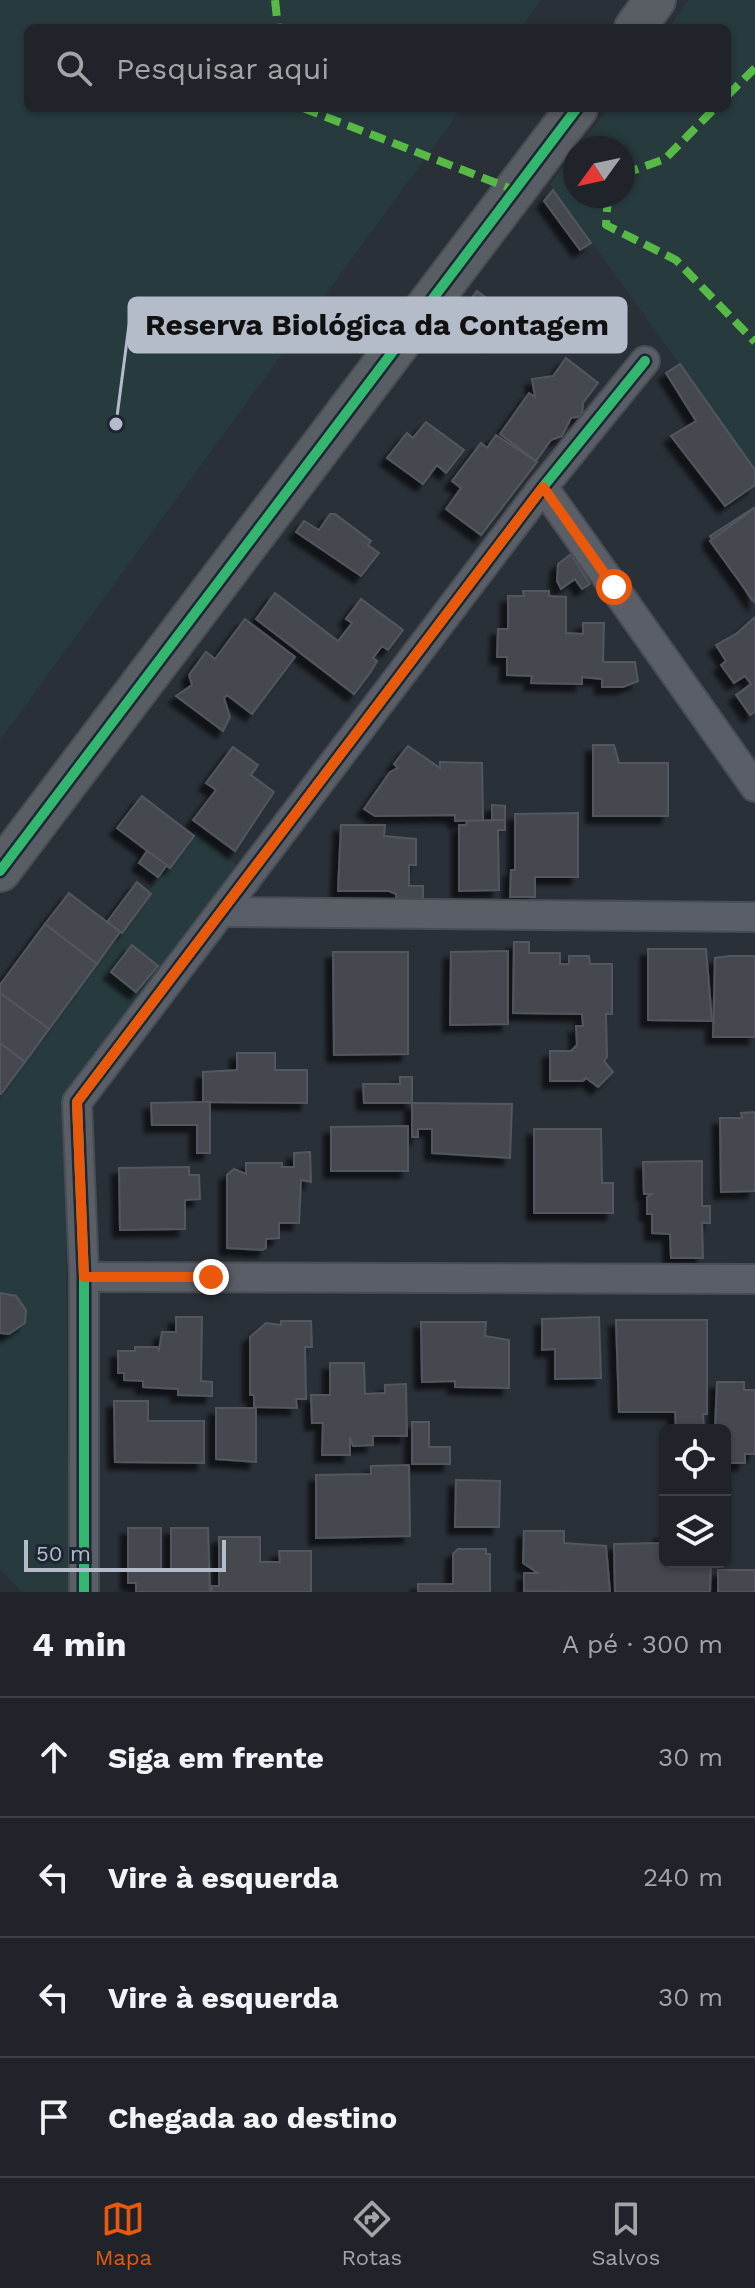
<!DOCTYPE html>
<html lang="pt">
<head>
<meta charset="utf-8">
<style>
	:root { --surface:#20242a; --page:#282c32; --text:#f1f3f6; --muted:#a2a4a8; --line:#3d4147; --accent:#ea580c }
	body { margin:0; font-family:"Work Sans",sans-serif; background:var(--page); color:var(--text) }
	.controls { position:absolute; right:24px; bottom:24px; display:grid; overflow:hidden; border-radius:12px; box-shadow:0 2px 6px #0004 }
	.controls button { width:72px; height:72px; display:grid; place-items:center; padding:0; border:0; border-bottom:2px solid var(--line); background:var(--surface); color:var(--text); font:40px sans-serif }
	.compass { position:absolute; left:563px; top:136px; width:72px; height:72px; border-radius:50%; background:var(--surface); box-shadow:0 2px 6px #0004; rotate:237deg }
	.scale { position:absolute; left:24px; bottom:20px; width:202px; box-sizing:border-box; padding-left:8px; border:4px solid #b4bcc9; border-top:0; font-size:22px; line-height:28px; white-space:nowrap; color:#b4bcc9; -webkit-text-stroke:6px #1d2633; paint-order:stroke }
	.stop { position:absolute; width:24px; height:24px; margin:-18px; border:6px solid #ea580c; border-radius:50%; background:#fff }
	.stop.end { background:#ea580c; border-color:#fff; box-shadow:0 2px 8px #0008 }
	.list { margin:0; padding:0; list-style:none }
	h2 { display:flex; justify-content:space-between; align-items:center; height:104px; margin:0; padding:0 32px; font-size:34px }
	h2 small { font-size:26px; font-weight:400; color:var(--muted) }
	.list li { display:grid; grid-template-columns:52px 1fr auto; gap:24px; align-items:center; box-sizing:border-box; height:120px; padding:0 32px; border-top:2px solid var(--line) }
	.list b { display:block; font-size:30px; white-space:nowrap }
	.list em { font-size:26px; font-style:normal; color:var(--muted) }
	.icon { flex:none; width:44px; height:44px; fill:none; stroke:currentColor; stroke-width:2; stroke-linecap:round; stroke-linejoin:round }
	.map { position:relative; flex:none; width:755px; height:1592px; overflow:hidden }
	.search { position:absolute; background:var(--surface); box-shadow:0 2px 6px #0004; left:24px; right:24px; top:24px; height:88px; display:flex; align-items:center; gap:20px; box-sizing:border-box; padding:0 28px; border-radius:12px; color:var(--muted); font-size:30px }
	.sheet { height:584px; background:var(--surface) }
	nav { display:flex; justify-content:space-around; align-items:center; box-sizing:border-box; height:112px; border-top:2px solid var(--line); background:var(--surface); font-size:22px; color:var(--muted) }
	nav a { display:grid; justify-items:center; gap:4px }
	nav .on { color:var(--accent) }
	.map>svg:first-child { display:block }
	.green { fill:#273a3e }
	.building { fill:#444950; stroke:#52575f; stroke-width:2; filter:url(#shadow) }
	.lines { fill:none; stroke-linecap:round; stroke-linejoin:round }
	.street-casing { stroke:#484c53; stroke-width:32 }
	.secondary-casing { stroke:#484c53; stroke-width:44 }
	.street { stroke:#5a5e66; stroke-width:28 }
	.secondary { stroke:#595d64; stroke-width:40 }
	.quiet { stroke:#58b947; stroke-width:8; stroke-dasharray:16 8; stroke-linecap:butt }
	.cycleway-casing { stroke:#1d2633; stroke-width:15 }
	.cycleway { stroke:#33b770; stroke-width:10 }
	.route { stroke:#ea580c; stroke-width:10 }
	.leader { fill:none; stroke:#b4bcc9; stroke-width:3 }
	.callout-dot { fill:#b4bcc9; stroke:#1d2633; stroke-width:3 }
	.callout { fill:#b4bcc9; stroke:#b4bcc9; stroke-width:3 }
	.callout-label { font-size:30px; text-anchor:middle; font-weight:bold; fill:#111 }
</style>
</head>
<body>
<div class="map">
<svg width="755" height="1592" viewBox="0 0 755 1592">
	<defs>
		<filter id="shadow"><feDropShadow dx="-7" dy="7" stdDeviation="2" flood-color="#0009"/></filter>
	</defs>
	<rect width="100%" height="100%" fill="#2a3038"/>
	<g class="green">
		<polygon points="0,0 541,0 521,28 28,28 28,108 462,108 0,740"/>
		<polygon points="688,0 755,0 755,469 550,184 575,152 575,196 623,196 623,148 578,148 608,108 727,108 727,28 669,28"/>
		<polygon points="196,830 241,869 65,1102 69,1592 22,1592 0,1569 0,1082"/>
	</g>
	<g class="building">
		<polygon points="553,190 591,243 580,250 544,201"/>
		<polygon points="477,291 510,315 488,343 469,328 476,319 463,310"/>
		<polygon points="566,358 598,383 583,403 582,416 571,418 562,436 551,440 536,461 500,434 529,393 535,397 532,379 553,376"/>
		<polygon points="680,364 755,470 755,485 725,506 671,436 696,421 666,373"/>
		<polygon points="426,422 464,450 446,473 437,465 423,484 387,458 407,433 413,438"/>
		<polygon points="496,435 537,462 481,535 446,509 461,488 452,481 481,443 487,448"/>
		<polygon points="755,507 755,598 752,600 710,536"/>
		<polygon points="755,508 755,603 710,541"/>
		<polygon points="330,514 335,514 371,541 368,545 379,553 361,576 296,532 304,521 319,530"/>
		<polygon points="571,554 590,584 582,589 575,579 561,589 557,581 558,564"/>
		<polygon points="523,591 549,591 549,596 566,597 566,633 583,634 583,623 604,623 603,662 635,662 638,681 623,687 602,687 602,679 582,677 582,684 531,683 532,676 507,675 507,657 497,657 498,629 508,629 508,596 524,596"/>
		<polygon points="275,593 338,641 352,623 346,619 361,599 403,630 388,650 382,646 373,658 377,661 370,673 354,694 256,619"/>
		<polygon points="755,617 755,712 750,715 736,695 751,684 745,676 734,683 721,665 726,661 716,645 736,634"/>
		<polygon points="245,619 295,657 252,714 227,695 224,698 230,717 223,731 176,696 192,685 189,675 206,652 215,659"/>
		<polygon points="593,745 614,745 619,763 668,763 668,816 593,816"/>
		<polygon points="408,746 440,768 440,762 482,763 483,820 455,821 455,815 375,816 364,809 390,772 398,768 394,764"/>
		<polygon points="233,747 258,765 251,775 274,792 235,851 193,820 216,790 206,783"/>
		<polygon points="142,796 194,836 170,868 117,828"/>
		<polygon points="492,805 505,806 505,820 492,820"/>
		<polygon points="578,813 578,877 535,877 535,897 510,897 511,870 515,870 515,814"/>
		<polygon points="505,820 505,830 498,830 499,890 459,891 459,825 466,825 467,821"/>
		<polygon points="341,825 385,825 384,836 416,839 416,865 409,865 409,886 423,886 423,899 396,902 396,894 389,891 338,891"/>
		<polygon points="147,851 167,865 158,877 139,863"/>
		<polygon points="137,882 151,894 122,933 107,922"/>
		<polygon points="69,893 120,932 97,964 45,924"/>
		<polygon points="45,924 97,964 49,1029 0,993 0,985"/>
		<polygon points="514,942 529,942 529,953 560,953 560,964 569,964 569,956 589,956 590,964 612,964 612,1014 606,1014 607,1057 604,1061 613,1072 598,1087 586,1078 583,1081 550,1081 550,1051 571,1051 577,1045 576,1026 583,1026 582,1014 513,1013"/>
		<polygon points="132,945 158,966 136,992 111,972"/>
		<polygon points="648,949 706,949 712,1021 648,1020"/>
		<polygon points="508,951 508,1024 450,1025 451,952"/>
		<polygon points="333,952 408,952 408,1054 334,1055"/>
		<polygon points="730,956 755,956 755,1037 713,1037 715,958"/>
		<polygon points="0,993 49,1029 25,1062 0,1043"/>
		<polygon points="0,1043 25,1062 1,1094 0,1094"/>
		<polygon points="237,1053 275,1053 275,1070 307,1070 307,1103 203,1102 203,1072 237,1070"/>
		<polygon points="400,1077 412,1077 412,1103 364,1103 363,1084 400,1084"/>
		<polygon points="203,1102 210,1102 210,1153 197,1153 197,1125 152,1125 151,1103"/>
		<polygon points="412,1103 512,1104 510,1158 432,1153 432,1129 418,1129 418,1137 412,1137"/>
		<polygon points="755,1112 755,1191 721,1192 720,1118 742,1118 741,1113"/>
		<polygon points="408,1126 408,1171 331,1171 331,1127"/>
		<polygon points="534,1129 601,1129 602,1183 613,1183 613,1213 534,1213"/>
		<polygon points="310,1152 311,1182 301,1180 299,1223 279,1223 279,1238 266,1239 266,1248 262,1250 227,1248 227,1175 234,1169 246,1174 246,1163 282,1163 282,1167 294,1167 294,1153"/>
		<polygon points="702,1161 702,1206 710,1206 710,1223 702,1223 703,1258 671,1258 670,1234 652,1233 652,1214 647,1214 647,1197 652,1194 644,1194 643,1162"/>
		<polygon points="189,1167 189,1175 199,1175 200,1199 185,1200 185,1229 120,1230 119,1168"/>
		<polygon points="0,1293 16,1296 26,1310 25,1323 9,1334 0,1333"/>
		<polygon points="176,1317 202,1317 201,1381 212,1382 212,1396 178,1395 178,1389 143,1387 143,1381 124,1380 124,1373 118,1373 118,1351 135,1351 135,1347 157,1347 159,1350 162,1332 176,1332"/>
		<polygon points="599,1317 601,1378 555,1379 555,1349 542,1350 542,1319"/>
		<polygon points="616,1320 707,1320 707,1414 703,1414 704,1430 676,1430 675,1412 619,1412"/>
		<polygon points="281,1321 311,1321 312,1347 305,1347 306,1399 296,1399 297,1408 254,1407 254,1395 250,1395 250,1337 266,1323 281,1325"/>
		<polygon points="421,1322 486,1322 485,1336 509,1340 509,1388 455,1387 455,1381 422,1382"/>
		<polygon points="330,1363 364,1363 365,1394 385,1393 385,1385 406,1384 407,1436 373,1436 373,1445 353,1446 350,1437 350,1455 322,1455 323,1423 312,1423 311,1395 330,1395"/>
		<polygon points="717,1382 744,1382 744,1390 755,1390 755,1454 745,1454 745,1463 725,1463 725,1430 715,1430"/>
		<polygon points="114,1401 148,1401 148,1421 204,1421 204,1463 115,1462"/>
		<polygon points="216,1408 256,1408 256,1462 216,1459"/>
		<polygon points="412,1422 429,1422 429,1447 450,1447 450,1464 412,1464"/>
		<polygon points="409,1465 410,1536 316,1538 316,1475 371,1474 371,1466"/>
		<polygon points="456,1480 500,1481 499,1527 455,1527"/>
		<polygon points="128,1528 161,1528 161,1571 171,1571 171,1528 208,1528 210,1592 136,1592 136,1583 128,1583"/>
		<polygon points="524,1531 564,1531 564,1543 606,1546 610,1592 524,1591 524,1573 538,1573 523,1563"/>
		<polygon points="661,1533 665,1533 665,1562 711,1562 710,1592 615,1592 614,1544 661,1543"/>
		<polygon points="219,1537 260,1537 260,1562 280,1562 279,1551 311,1551 311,1592 212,1592 212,1586 219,1586"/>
		<polygon points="458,1549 486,1549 486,1554 490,1554 490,1592 418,1592 418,1584 453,1584 453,1554"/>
		<rect x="718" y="1570" width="37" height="22"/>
	</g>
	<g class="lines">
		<g class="street-casing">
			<g id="street">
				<polyline points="543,487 755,787"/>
				<polyline points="223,912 755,917"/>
				<polyline points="84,1277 755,1279"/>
				<polyline points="84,1592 84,1277 77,1102 543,487 645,361"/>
			</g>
		</g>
		<g class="secondary-casing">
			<g id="secondary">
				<polyline points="635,28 655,0"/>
				<polyline points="0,871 577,108"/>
			</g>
		</g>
		<use href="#street" class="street"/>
		<use href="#secondary" class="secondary"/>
		<g class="quiet">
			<polyline points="275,0 278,28"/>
			<polyline points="727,96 755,68"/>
			<polyline points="303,108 517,191"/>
			<polyline points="623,174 665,159 715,108"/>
			<polyline points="608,196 606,225 676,260 755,342"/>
		</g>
		<g class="cycleway-casing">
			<g id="cycleway">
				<polyline points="0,871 577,108"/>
				<polyline points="84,1592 84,1277 77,1102 543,487 645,361"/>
			</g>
		</g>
		<use href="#cycleway" class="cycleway"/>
	</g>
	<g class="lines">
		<polyline class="route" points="211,1277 84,1277 77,1102 543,487 614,587"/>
	</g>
	<path class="leader" d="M116 424L129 325"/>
	<circle class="callout-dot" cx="116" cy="424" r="8"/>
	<rect class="callout" x="129" y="298" width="497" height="54" rx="8"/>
	<g class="callout-label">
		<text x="377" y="335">Reserva Biológica da Contagem</text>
	</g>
</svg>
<div class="controls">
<button><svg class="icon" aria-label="locate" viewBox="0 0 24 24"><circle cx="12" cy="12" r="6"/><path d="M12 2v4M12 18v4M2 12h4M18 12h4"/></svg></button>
<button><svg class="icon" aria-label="layers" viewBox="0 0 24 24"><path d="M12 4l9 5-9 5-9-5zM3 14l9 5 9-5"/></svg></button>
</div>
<svg class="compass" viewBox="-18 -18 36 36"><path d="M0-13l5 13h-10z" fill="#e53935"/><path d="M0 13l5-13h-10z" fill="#a2a4a8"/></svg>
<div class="scale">50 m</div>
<div class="stop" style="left:614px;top:587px"></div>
<div class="stop end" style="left:211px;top:1277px"></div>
<div class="search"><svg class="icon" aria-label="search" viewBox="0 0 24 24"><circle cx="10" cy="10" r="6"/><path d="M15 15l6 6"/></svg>Pesquisar aqui</div>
</div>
<section class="sheet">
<h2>4 min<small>A pé · 300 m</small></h2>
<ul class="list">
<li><svg class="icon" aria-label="ahead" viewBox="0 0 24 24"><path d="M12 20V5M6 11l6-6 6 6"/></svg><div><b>Siga em frente</b></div><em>30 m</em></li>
<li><svg class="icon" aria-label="left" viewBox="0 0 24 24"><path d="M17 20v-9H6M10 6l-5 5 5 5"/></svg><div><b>Vire à esquerda</b></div><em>240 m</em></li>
<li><svg class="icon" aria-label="left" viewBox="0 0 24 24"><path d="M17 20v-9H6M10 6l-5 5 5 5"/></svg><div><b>Vire à esquerda</b></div><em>30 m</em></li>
<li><svg class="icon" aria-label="arrive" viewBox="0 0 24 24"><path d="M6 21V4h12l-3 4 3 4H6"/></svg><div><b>Chegada ao destino</b></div></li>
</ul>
</section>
<nav>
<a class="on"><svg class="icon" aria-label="map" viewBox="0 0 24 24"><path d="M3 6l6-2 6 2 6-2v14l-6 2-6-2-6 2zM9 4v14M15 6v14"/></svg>Mapa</a>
<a><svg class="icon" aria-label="directions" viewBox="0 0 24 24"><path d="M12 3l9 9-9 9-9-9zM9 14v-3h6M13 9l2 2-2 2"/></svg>Rotas</a>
<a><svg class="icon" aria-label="saved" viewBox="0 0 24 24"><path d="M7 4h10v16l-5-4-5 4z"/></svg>Salvos</a>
</nav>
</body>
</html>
